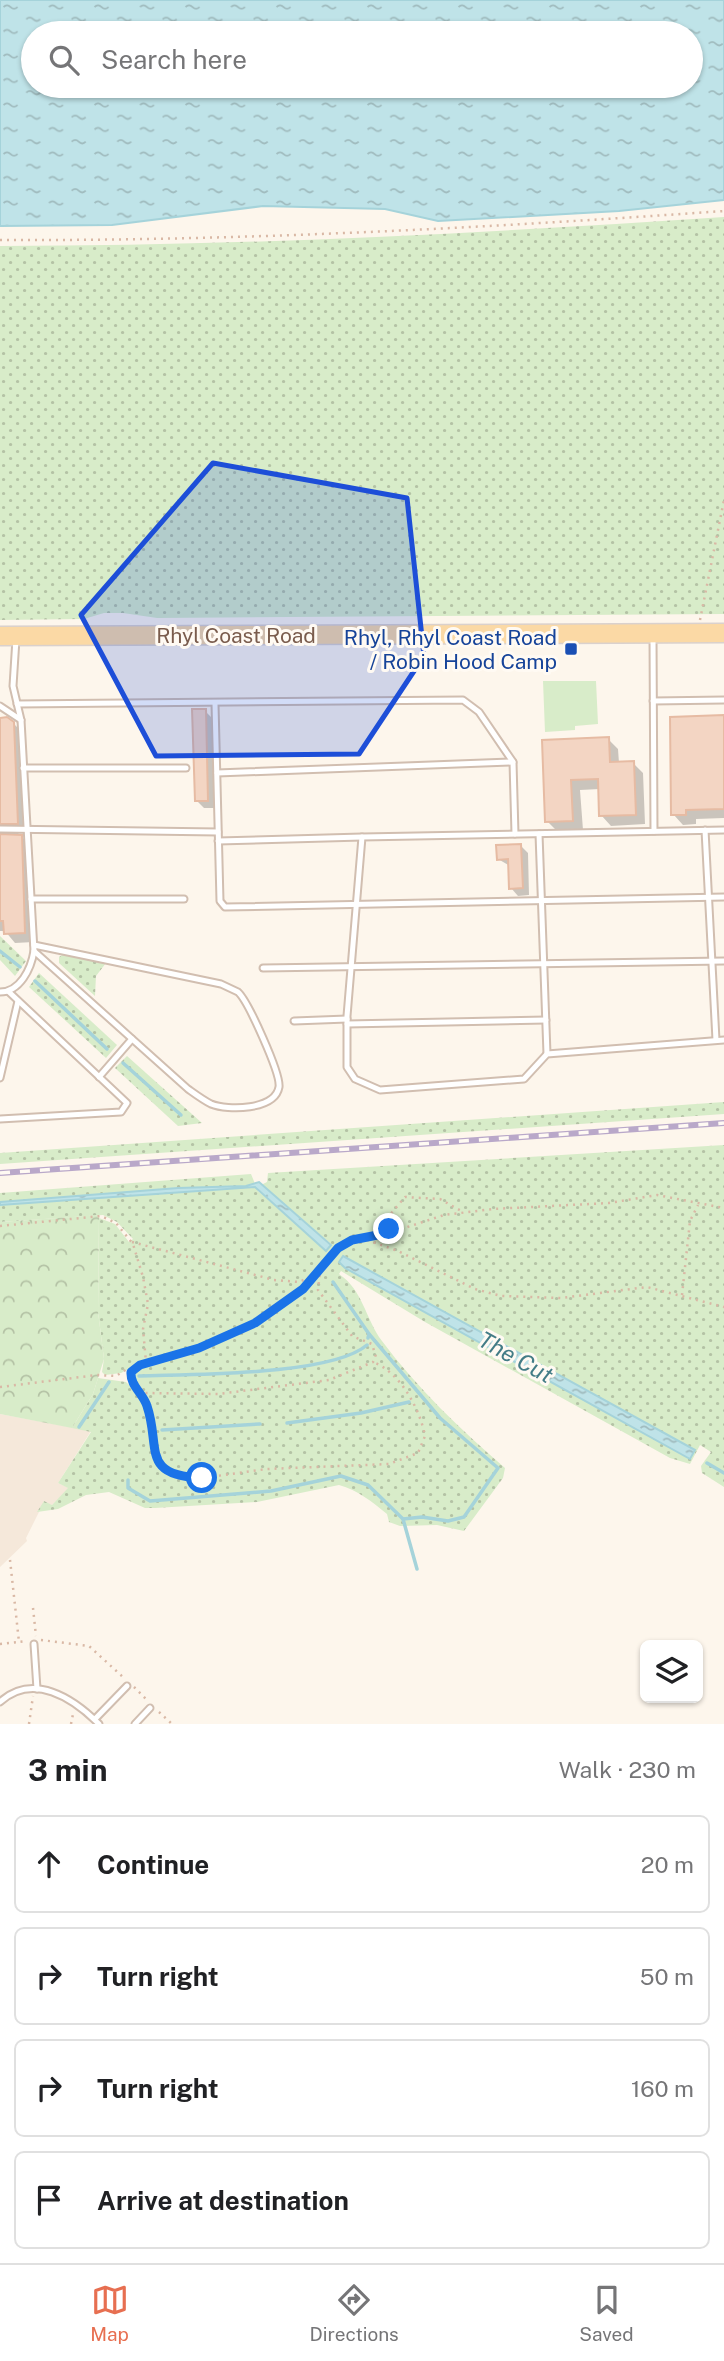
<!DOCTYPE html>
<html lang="en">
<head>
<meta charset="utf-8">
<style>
	:root { --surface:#fff; --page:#f6f6f6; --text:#202124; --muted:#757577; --line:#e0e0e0; --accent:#e76f51 }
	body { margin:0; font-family:"Public Sans",sans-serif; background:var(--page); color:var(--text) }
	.controls { position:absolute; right:21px; bottom:21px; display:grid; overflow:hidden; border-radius:10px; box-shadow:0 2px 5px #0004 }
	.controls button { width:63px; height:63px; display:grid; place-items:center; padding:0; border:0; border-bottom:2px solid var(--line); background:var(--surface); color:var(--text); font:35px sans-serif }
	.stop { position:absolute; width:21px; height:21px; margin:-16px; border:5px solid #1a73e8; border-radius:50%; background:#fff }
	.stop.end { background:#1a73e8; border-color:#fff; box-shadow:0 2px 7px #0008 }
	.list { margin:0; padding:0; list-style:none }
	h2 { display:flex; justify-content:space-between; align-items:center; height:91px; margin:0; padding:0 28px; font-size:30px }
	h2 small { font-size:23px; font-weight:400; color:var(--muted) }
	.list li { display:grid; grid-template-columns:46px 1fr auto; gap:21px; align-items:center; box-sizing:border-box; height:98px; margin:0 14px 14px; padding:0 14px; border:2px solid var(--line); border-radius:10px }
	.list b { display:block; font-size:26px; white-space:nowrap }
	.list em { font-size:23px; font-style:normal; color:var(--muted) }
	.icon { flex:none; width:38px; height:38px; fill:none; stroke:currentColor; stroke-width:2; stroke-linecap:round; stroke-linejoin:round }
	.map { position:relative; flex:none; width:724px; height:1724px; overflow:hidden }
	.search { position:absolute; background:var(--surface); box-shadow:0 2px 5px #0004; left:21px; right:21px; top:21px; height:77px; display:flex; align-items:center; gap:18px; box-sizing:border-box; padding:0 24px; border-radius:38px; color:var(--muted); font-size:26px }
	.sheet { height:539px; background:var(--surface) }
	nav { display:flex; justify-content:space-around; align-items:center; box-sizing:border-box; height:98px; border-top:2px solid var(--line); background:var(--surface); font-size:19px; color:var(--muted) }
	nav a { display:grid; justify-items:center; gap:4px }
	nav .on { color:var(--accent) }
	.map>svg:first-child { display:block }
	.residential { fill:#f5e8da }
	.grass { fill:url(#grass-dots) }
	.park { fill:url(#park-crowns) }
	.pitch { fill:#d8ecc9 }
	.water { fill:url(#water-ripples); stroke:#a5d3da; stroke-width:2; fill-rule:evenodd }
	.shadow { fill:#0003 }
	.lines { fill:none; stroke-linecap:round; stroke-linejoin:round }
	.stream { stroke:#a5d3da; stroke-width:3.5 }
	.building { fill:#f3d5c3; stroke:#e6bba3; stroke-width:2 }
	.lane-casing { stroke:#d1beb0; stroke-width:9 }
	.primary-casing { stroke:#dad1cd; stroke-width:21 }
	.path { stroke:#d9b8a5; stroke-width:2.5; stroke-dasharray:2 5; stroke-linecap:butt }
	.lane { stroke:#fff; stroke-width:5 }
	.primary { stroke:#fbd9a5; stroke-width:18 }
	.rail-casing { stroke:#b9a8c9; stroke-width:6 }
	.rail { stroke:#fffaf3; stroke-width:3.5; stroke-dasharray:10; stroke-linecap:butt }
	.route { stroke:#1a73e8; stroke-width:9 }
	.marked { fill:#1d4ed8; fill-opacity:0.2; stroke:#1d4ed8; stroke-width:5; stroke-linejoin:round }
	.transit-dot { fill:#1a4fb4; stroke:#fffaf3; stroke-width:2.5 }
	.labels { text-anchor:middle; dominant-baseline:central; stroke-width:6; stroke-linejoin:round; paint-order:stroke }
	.street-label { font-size:21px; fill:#7a5c4d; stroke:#fffaf3 }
	.transit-label { font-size:21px; fill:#164399; stroke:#fffaf3; text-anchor:end }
	.water-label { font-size:23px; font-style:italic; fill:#437c86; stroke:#fffaf3 }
</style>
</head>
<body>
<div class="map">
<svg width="724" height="1724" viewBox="0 0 724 1724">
	<defs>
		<pattern id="grass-dots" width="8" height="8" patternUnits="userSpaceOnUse" patternTransform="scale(1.75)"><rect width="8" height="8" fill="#d8ecc9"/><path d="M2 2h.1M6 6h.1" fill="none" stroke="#b4c2a5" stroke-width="1.8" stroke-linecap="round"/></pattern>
		<pattern id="park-crowns" width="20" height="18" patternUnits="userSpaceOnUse" patternTransform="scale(1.75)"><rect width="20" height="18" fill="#d8ecc9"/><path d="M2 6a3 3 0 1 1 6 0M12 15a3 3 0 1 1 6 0" fill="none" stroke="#b4c2a5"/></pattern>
		<pattern id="water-ripples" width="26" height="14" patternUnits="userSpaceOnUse" patternTransform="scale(1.75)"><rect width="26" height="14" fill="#bfe3e8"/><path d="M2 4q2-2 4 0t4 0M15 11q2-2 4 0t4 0" fill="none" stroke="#a0bbbe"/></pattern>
	</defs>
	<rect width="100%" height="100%" fill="#fdf6ec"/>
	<polygon class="residential" points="0,1414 91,1431 58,1483 69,1488 52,1505 44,1502 26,1538 27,1541 0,1567"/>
	<g class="grass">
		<path d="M 724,217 L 724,614 L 157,618 L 123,613 L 104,613 L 84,619 L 0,620 L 0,246 C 242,246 483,233 724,217 Z"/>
		<polygon points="0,936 26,961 15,976 0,960"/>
		<polygon points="64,954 106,963 96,976 95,996 59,963 59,957"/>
		<polygon points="39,973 117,1045 106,1058 29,987"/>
		<polygon points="127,1056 202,1123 178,1126 115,1068"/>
		<polygon points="724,1102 724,1114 0,1164 0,1153"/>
		<path d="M 724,1145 L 724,1487 L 702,1473 L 701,1466 L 711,1452 L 700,1445 L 690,1464 L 670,1458 L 425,1322 L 341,1271 L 339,1274 C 363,1290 365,1318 382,1341 C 417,1388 461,1430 505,1468 L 503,1478 L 464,1531 L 437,1525 L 400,1526 L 389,1522 L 387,1514 C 372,1502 358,1490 339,1485 L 257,1502 L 155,1508 L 145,1508 L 109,1492 L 86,1495 L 58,1509 L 37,1512 L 44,1501 L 52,1505 L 68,1488 L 58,1483 L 91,1432 L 72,1428 L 93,1394 L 98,1378 L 126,1382 L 140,1395 L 143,1392 L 135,1384 L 132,1375 L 142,1367 L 140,1363 L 121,1373 L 105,1375 L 102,1372 L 104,1359 L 98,1312 L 99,1218 L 115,1224 L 129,1242 L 133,1239 L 117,1222 L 103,1215 L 0,1222 L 0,1193 L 251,1174 L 258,1191 L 326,1250 L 331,1244 L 261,1185 L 267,1182 L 268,1173 Z"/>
	</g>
	<polygon class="park" points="99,1215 98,1312 104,1359 93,1394 72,1428 0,1414 0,1222"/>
	<polygon class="pitch" points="543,681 596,681 598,724 575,726 575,730 545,732"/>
	<g class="water">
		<path d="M 0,0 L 724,0 L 724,200 L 619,211 L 438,221 L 385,209 L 263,206 L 112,225 L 0,226 ZM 691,33 L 691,86 L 33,86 L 33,33 Z"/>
		<polygon points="259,1182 331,1245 326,1251 255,1187 0,1205 0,1202 178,1188 246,1186"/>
		<polygon points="343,1256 695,1450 690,1459 345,1268 339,1262"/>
	</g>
	<g class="shadow">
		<polygon points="205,711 212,718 215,808 204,808 196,800"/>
		<polygon points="724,717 724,818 696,819 696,824 683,825 673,814"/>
		<polygon points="0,719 13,723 23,733 28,833 18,833 31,846 34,942 15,943 5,931 0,931"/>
		<polygon points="608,739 618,749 619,763 633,763 643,773 645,824 611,826 601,815 600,789 580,790 583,830 557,831 547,821 544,741"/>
		<polygon points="521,846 528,853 529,895 518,896 511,888 510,866 498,859"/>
	</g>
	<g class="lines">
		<g class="stream">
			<polyline points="0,951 20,967"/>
			<polyline points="35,981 107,1049"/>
			<polyline points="123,1063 181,1115"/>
			<polyline points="333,1282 369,1334 368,1338"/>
			<path d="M 139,1376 C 189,1374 331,1376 367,1345"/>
			<polyline points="287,1423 361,1413 409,1402"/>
			<polyline points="79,1427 109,1382"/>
			<polyline points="162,1430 260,1424"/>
			<polyline points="707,1463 724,1473"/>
			<polyline points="128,1480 128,1488 150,1501 271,1491 341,1476 368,1485 403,1519 422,1517 448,1521 464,1517 498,1468 440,1418 369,1334"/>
			<polyline points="403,1519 417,1569"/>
		</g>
	</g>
	<g class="building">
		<polygon points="192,709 206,709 208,801 195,801"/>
		<polygon points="724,715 724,809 686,810 686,815 671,815 670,717"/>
		<polygon points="7,717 14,722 18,824 0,824 0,718"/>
		<polygon points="609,737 610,762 634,761 636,815 599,816 598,779 571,780 573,821 545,822 542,740"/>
		<polygon points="0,834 22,835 25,933 4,934 3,921 0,921"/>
		<polygon points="521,844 523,888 509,889 508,859 497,860 496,845"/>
	</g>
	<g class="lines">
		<g class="lane-casing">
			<g id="lane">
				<polyline points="653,636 654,831"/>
				<polyline points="653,701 724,700"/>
				<polyline points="17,704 463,700 479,712 513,762 515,834"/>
				<polyline points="215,704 220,901 225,907 724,897"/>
				<polyline points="0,706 21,720"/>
				<polyline points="23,768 186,768"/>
				<polyline points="217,773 513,762"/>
				<polyline points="0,829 218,832"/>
				<polyline points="705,830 716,1040"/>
				<polyline points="724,830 362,837 347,1016 347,1067 355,1079 380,1090 524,1079 547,1054 724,1040"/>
				<polyline points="539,834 547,1054"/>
				<polyline points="218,841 362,837"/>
				<polyline points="31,899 184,899"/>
				<path d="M 34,945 L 221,984 L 238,992 C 248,1001 281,1074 279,1087 C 275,1110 228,1111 211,1104 C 203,1100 195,1094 188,1089 L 34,951"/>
				<polyline points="263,968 724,961"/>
				<path d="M 0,992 C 20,992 31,969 34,951 L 21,720 L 13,686 L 16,639"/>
				<polyline points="294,1021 347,1019"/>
				<polyline points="347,1024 546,1020"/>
				<polyline points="99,1077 132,1039"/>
				<polyline points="0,1078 18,1001"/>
				<polyline points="0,1119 121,1112 127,1103 9,992"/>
				<polyline points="34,1644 37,1689"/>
				<path d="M 0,1702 C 33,1672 73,1698 99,1724"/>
				<polyline points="95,1719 127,1686"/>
				<polyline points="135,1724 150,1708"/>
			</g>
		</g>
		<g class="primary-casing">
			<polyline id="primary" points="0,636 724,633"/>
		</g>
		<g class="path">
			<path d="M 0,240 C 242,241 483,228 724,211"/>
			<polyline points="700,620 724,500"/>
			<polyline points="0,1226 101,1216 116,1223 133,1244 143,1277 148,1304 143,1329 146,1362"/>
			<polyline points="388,1233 388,1217 405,1197 440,1199 463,1212"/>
			<polyline points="367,1240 398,1251 475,1289 501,1296 561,1298 647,1287 724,1307"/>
			<polyline points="132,1242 274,1280 299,1282 314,1275"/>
			<polyline points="682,1295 690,1221 698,1205"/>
			<polyline points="131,1372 132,1383 145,1393 218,1394 329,1380 373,1362 376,1357 372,1344 352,1336 318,1290 320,1272"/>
			<polyline points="0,1387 97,1375 116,1376 127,1369 131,1372 140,1365 199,1348 255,1323 303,1289 338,1248 352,1240 377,1237 444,1215 493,1209 609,1203 657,1195 724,1208"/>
			<path d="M 139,1391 L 147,1405 L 152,1446 L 158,1459 L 173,1475 L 202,1478 L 267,1469 L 389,1464 L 418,1453 L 425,1436 C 420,1409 400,1372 373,1362"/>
			<polyline points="10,1560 19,1642 27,1641"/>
			<polyline points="33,1608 36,1636"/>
			<polyline points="41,1640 89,1646 124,1678"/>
			<polyline points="0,1644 18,1642"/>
			<polyline points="134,1687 147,1700"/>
			<polyline points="159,1712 172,1724"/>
			<polyline points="29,1724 33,1696"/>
			<polyline points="71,1724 73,1714"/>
		</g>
		<use href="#lane" class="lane"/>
		<use href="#primary" class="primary"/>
		<g class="rail-casing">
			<polyline id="rail" points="0,1173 724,1123"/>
		</g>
		<use href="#rail" class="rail"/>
	</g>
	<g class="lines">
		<path class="route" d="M 202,1478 C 140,1476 161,1447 147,1406 C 143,1393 130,1386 131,1372 L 140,1365 L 199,1348 L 255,1323 L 303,1289 L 338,1248 L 352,1240 L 388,1233 L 389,1229"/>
	</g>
	<path class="marked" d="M 213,463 L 407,498 L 424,656 L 359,754 L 156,756 L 81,615 Z"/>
	<rect class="transit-dot" x="564" y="642" width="14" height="14" rx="3.5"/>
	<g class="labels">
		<g class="street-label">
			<text x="236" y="635">Rhyl Coast Road</text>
		</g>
		<g class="transit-label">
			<text x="557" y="637">Rhyl, Rhyl Coast Road<tspan x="557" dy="24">/ Robin Hood Camp</tspan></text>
		</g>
		<g class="water-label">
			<text transform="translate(516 1357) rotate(29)">The Cut</text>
		</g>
	</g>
</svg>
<div class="controls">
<button><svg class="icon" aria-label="layers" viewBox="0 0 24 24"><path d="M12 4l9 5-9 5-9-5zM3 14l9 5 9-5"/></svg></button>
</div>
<div class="stop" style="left:202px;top:1478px"></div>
<div class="stop end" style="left:389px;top:1229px"></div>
<div class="search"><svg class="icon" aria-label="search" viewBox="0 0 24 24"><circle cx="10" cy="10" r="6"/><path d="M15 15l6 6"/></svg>Search here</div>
</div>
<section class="sheet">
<h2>3 min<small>Walk · 230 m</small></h2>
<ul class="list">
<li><svg class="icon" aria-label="ahead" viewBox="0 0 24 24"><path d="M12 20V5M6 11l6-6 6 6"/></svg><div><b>Continue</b></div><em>20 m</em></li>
<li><svg class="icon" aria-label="right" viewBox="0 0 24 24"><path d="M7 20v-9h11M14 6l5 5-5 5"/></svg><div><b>Turn right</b></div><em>50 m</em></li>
<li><svg class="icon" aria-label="right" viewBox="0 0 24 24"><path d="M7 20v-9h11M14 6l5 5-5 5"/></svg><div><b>Turn right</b></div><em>160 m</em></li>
<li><svg class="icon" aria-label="arrive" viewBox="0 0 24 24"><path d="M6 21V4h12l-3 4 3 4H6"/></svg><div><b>Arrive at destination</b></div></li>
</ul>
</section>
<nav>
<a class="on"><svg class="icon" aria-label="map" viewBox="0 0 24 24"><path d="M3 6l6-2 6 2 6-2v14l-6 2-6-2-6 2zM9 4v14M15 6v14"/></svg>Map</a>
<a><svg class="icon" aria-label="directions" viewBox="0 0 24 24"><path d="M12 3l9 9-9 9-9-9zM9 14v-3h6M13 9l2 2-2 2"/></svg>Directions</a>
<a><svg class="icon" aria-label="saved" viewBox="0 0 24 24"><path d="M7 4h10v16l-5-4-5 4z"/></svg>Saved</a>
</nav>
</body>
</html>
